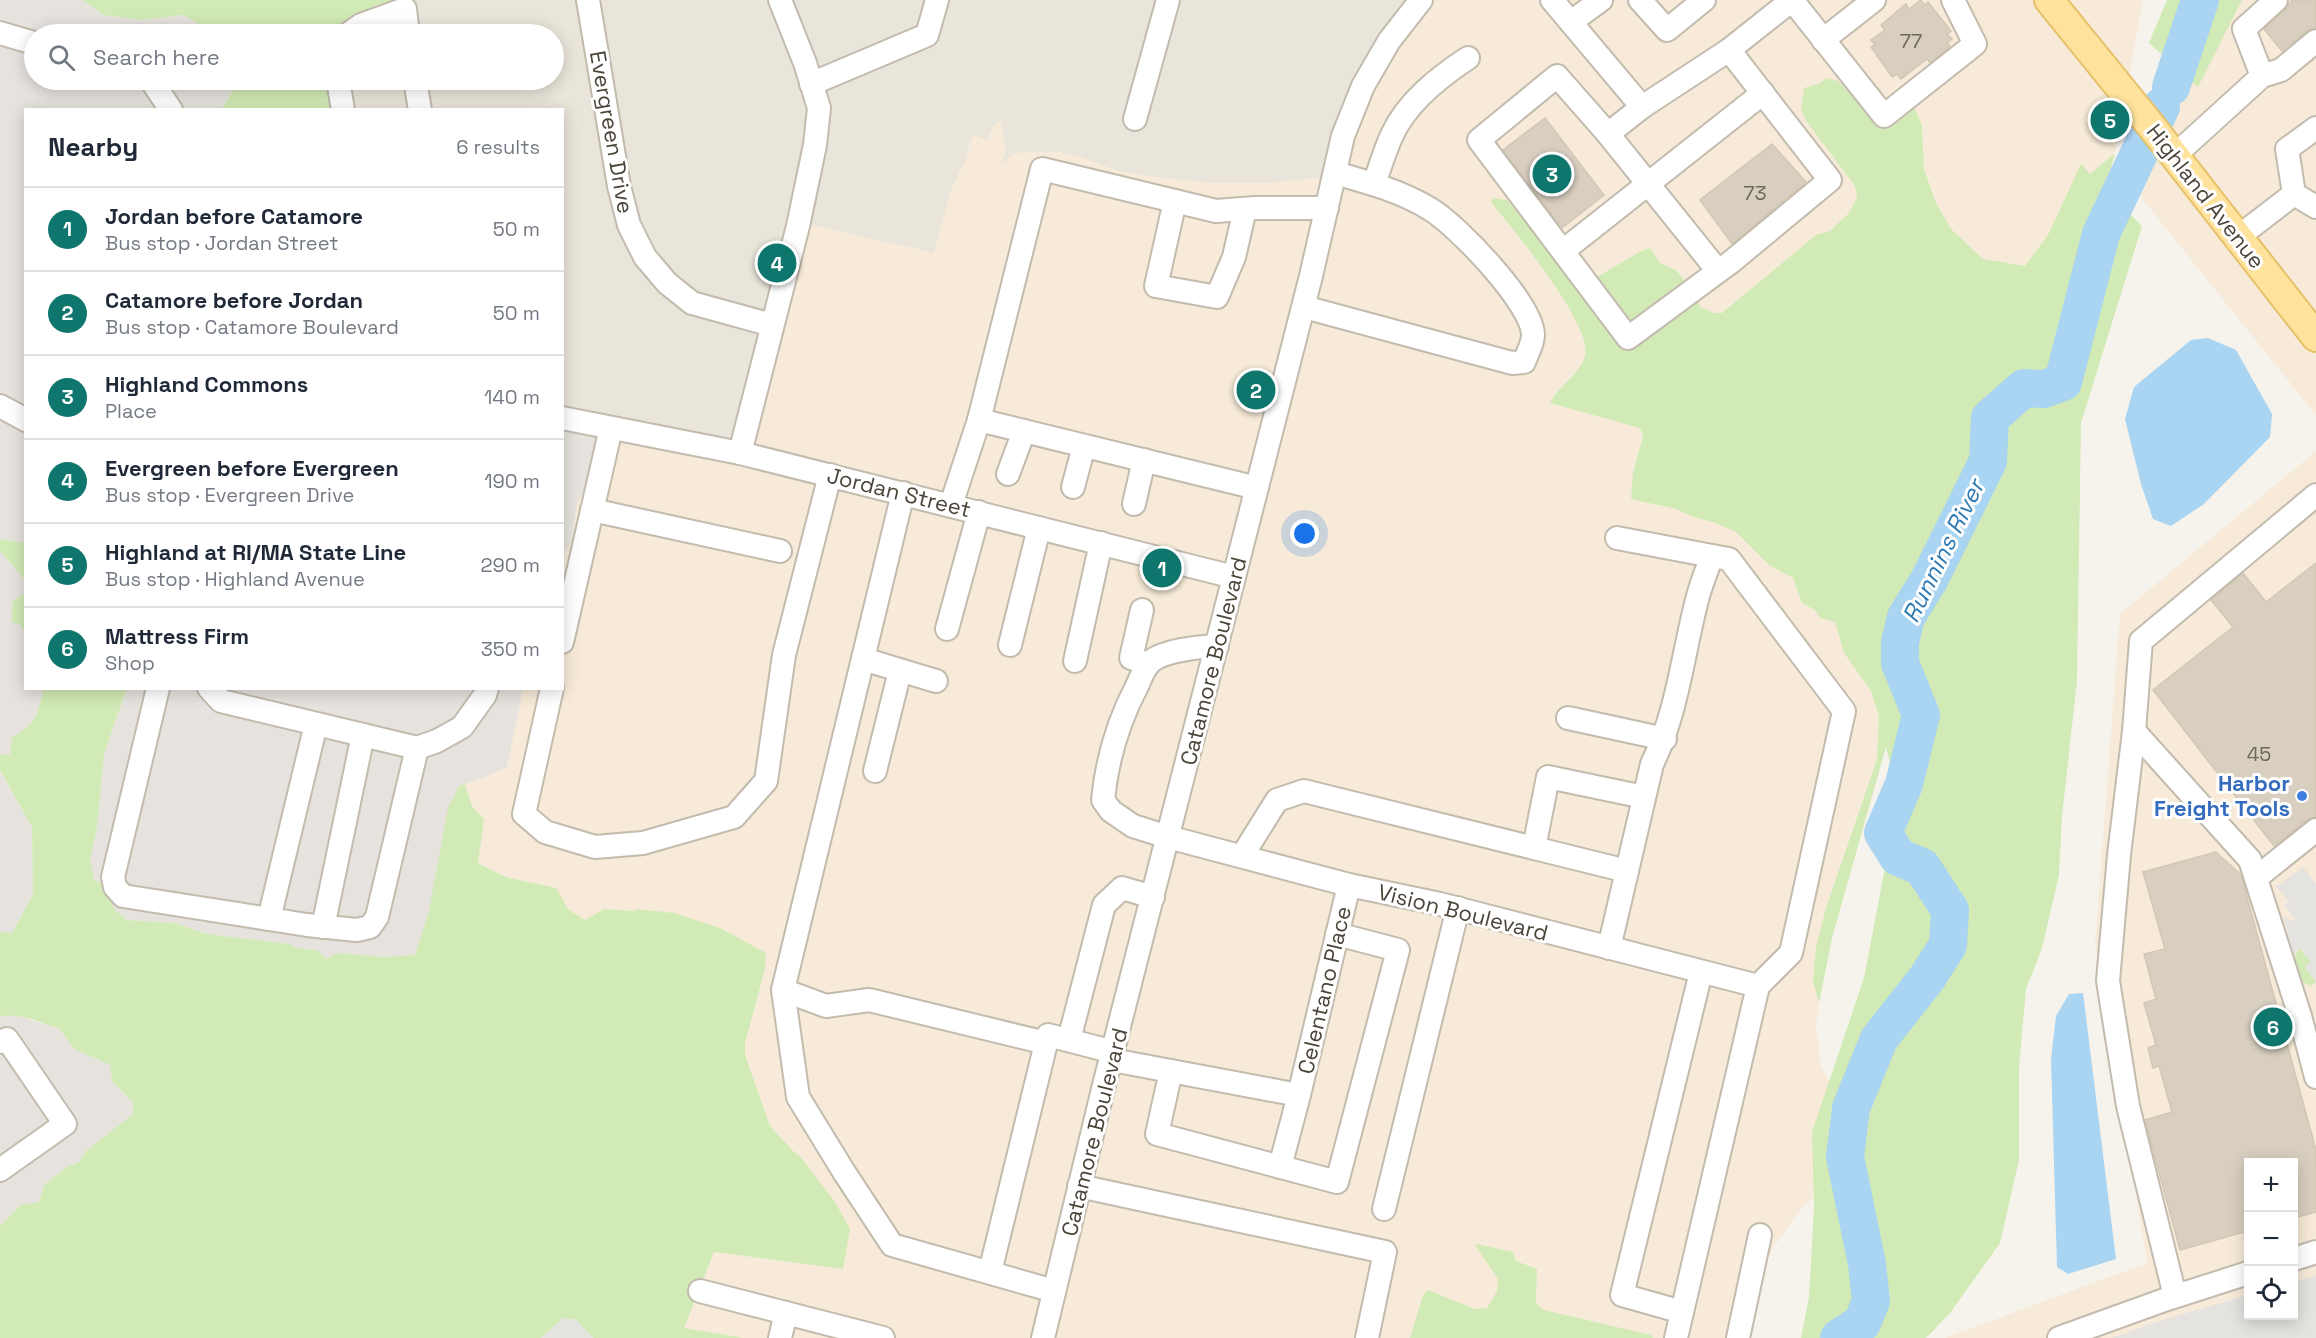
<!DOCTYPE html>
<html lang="en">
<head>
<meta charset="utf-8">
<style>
	:root { --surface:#fff; --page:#f6f6f7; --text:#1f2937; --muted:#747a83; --line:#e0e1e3; --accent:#0f766e }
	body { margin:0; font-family:"Space Grotesk",sans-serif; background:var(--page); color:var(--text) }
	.controls { position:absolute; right:18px; bottom:18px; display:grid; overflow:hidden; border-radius:0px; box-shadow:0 3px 15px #0003 }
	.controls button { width:54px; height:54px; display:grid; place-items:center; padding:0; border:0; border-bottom:2px solid var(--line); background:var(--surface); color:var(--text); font:30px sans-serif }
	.you { position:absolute; left:1305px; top:534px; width:21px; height:21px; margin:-15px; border:4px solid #fff; border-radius:50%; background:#1a73e8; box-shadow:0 0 0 9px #1a73e833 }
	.badge { display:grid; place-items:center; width:39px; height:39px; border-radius:50%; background:var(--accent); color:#fff; font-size:20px; font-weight:700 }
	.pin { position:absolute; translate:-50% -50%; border:3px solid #fff; box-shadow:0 2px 6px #0006 }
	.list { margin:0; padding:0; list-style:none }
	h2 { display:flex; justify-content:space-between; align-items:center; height:78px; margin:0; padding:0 24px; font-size:26px }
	h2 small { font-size:20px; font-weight:400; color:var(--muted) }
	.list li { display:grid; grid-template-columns:39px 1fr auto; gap:18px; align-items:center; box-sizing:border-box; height:84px; padding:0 24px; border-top:2px solid var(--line) }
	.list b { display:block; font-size:22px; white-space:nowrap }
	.list p { margin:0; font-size:20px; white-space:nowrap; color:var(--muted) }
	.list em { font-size:20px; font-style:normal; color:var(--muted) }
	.icon { flex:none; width:33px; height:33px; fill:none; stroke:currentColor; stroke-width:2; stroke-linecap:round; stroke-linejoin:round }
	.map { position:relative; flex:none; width:2316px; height:1338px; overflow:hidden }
	.search { position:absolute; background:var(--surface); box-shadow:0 3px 15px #0003; left:24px; top:24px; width:540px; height:66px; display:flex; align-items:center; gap:15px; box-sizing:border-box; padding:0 21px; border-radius:33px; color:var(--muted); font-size:22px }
	.panel { position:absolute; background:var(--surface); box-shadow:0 3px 15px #0003; left:24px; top:108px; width:540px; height:582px; border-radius:0px }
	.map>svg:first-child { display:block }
	.residential { fill:#eae5da }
	.commercial { fill:#f7ead8; fill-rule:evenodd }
	.industrial { fill:#e6e2dd }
	.green { fill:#d2eab5 }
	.parking { fill:#e5e3e0 }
	.water { fill:#a9d4f2 }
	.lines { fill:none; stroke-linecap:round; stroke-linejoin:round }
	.river { stroke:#a9d4f2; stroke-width:38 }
	.building { fill:#d8cfc1; stroke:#d3c7b4; stroke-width:1.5 }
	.minor-casing { stroke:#c2bbae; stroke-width:26 }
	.major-casing { stroke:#e6c16a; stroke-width:32 }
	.minor { stroke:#fff; stroke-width:22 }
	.major { stroke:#ffe39c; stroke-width:28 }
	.shop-dot { fill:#3f7fe0; stroke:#fff; stroke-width:2 }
	.labels { text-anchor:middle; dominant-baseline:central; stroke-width:6; stroke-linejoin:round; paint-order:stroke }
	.number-label { font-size:20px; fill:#6e675b }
	.street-label { font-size:22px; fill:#4b4439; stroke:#fff }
	.shop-label { font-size:22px; font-weight:bold; fill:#366cbe; stroke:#fff; text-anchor:end }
	.water-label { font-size:24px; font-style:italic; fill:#2e7ab2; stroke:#fff }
</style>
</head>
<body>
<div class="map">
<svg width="2316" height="1338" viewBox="0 0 2316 1338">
	<rect width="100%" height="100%" fill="#f6f3ec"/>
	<polygon class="residential" points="402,0 1418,0 1332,177 1267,183 1213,183 1159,178 1118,171 1059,152 1014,153 999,167 1005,152 1001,121 995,125 987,140 970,142 967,157 952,188 934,253 797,222 740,450 563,417 562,110 343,109 338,80 554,80 554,34 348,34"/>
	<g class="commercial">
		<polygon points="1418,0 2143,0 2115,153 2083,180 2063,250 2023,267 1983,259 1951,229 1936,203 1924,169 1922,125 1904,108 1821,83 1804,88 1806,121 1849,178 1855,186 1857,197 1849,213 1830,231 1816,235 1722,313 1714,313 1700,307 1696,293 1677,270 1660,263 1650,248 1641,251 1592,280 1527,225 1491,202 1550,278 1575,316 1584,343 1586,354 1580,369 1571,375 1568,380 1555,393 1551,403 1640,428 1643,436 1633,473 1654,505 1676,509 1693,517 1713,522 1736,532 1769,565 1793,578 1802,603 1815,610 1820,618 1835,622 1844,653 1871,691 1880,712 1877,759 1826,908 1813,981 1819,1003 1816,1026 1821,1067 1842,1100 1834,1176 1799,1212 1775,1245 1749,1287 1733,1338 1653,1338 1651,1335 1544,1310 1536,1303 1537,1269 1516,1261 1513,1252 1476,1246 1498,1279 1497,1291 1487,1308 1475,1309 1428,1290 1423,1295 1410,1338 744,1338 684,1328 714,1252 843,1269 801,1156 792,1150 770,1126 745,1055 745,1043 765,969 674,913 604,909 585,920 568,909 555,888 506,877 478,862 484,819 472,806 465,784 507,767 523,689 562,688 563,556 572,541 577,504 593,476 616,439 740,449 797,222 934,253 952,188 967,157 973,135 987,140 995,125 1001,121 1005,152 1000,166 1014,153 1059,152 1078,156 1118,171 1159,178 1213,183 1267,183 1332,177 1342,135"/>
		<polygon points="2230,0 2316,0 2316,415 2123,175"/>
		<path d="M 2316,451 L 2316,1338 L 1945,1338 L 2147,1263 L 2095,944 L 2120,614 ZM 2248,1162 L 2294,1162 L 2294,1316 L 2248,1316 Z"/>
	</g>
	<g class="industrial">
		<polygon points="0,0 83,0 103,15 142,20 183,15 216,34 34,34 34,80 239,80 221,109 26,110 25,543 0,539"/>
		<polygon points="563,417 620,428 577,504 572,541 563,556"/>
		<polygon points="0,551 25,580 25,593 12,603 25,632 26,688 43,689 41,701 33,722 10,755 0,754"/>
		<polygon points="127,689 523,689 507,767 488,776 459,786 429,911 415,955 384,957 338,953 326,959 317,950 297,948 290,944 207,934 175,923 127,920 115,910 103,884 93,880 90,860 97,829 104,754"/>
		<polygon points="0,771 32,827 33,894 12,933 0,932"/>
		<polygon points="17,1014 30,1020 60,1029 74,1049 110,1065 121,1091 133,1103 133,1114 86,1151 79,1162 67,1167 44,1185 39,1202 20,1205 0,1226 0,1017"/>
	</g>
	<g class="green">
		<polygon points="83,0 402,0 348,34 216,34 183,15 142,20 103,15"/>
		<polygon points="2167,0 2242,0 2198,87 2149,43"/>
		<path d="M 1826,78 L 1838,81 L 1868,111 L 1912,103 L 1922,125 L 1924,169 L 1936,203 L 1951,229 L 1983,259 L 2025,266 L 2048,235 L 2081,164 L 2090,174 L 2115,153 L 2106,190 L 2142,226 L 2081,423 L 2077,680 L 2062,817 L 2059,875 L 2042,948 L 2026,989 L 2019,1067 L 2019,1160 L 2000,1243 L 1950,1313 L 1926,1338 L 1801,1338 L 1809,1297 L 1814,1207 L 1812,1132 L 1864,978 L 1888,852 L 1895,783 L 1886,747 L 1832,938 L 1819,1003 L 1813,981 L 1816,947 L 1826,908 L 1877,759 L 1879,716 L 1871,691 L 1844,653 L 1835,622 L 1820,618 L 1815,610 L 1802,603 L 1793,578 L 1769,565 L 1736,532 L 1713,522 L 1693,517 L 1676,509 L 1631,499 L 1633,473 L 1643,436 L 1640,428 L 1550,403 C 1559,385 1580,374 1585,356 C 1593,324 1512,229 1491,202 L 1494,198 L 1507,200 L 1527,225 L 1592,280 L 1641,251 L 1650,248 L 1660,263 L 1676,270 L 1696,294 L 1700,307 L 1714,313 L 1722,313 L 1816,235 L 1830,231 L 1849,213 L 1857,197 L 1855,186 L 1849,178 L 1806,121 L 1801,109 L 1804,88 L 1821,83 Z"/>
		<polygon points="239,80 338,80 342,110 221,110"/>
		<polygon points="0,539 25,543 25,580 0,551"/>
		<polygon points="25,593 25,632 21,625 12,622 12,602"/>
		<path d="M 127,688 L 104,754 L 97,829 L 90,860 L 94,880 L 103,884 L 115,910 L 127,920 L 175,923 L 207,934 L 290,944 L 297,948 L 317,950 L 326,959 L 338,953 L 384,957 L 415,955 L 429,911 L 448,808 L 459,786 L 465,784 L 472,806 L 484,819 L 478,863 L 506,877 L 556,888 L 568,909 L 585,920 L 604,909 L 634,911 L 636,909 L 674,913 L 720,928 L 766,953 L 765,969 L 745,1043 L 745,1055 L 770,1126 L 792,1150 L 800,1156 L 835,1202 L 850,1229 L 843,1269 L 714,1252 L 684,1328 L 744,1338 L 593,1338 L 576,1320 L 563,1318 L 541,1338 L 0,1338 L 0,1226 L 20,1205 L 39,1202 L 44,1185 L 67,1167 L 79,1162 L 86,1151 L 133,1114 L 133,1103 L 112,1081 L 110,1065 L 74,1049 L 60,1029 C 42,1024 18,1011 0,1017 L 0,932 L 12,933 L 33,894 L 32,827 L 0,770 L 0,754 L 10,755 L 12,737 C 34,726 39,713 43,689 Z"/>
		<polygon points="2300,948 2311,962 2305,967 2316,982 2311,986 2301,981 2294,958"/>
		<polygon points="1477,1244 1513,1252 1516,1261 1537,1269 1536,1303 1544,1310 1651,1335 1653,1338 1410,1338 1423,1295 1428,1290 1475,1309 1487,1308 1497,1291 1498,1279 1475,1245"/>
	</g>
	<g class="parking">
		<polygon points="2303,867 2316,884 2316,982 2305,967 2311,962 2300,948 2297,950 2294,958 2283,916 2291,921 2296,919 2284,906 2289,901 2276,887"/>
		<polygon points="2316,1275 2316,1338 2112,1338 2156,1322 2248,1295 2248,1316 2294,1316 2294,1282"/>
		<polygon points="563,1318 576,1320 593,1338 541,1338"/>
	</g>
	<g class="water">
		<polygon points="2208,338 2236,350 2272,414 2270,437 2204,504 2171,526 2153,519 2141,484 2125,419 2134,387 2191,340"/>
		<polygon points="2083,993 2116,1259 2068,1274 2057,1267 2051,1059 2056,1016 2069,994"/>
	</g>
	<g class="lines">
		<g class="river">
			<polyline points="2171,87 2200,0"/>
			<polyline points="1839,1338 1862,1323 1871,1301 1867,1264 1845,1157 1851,1108 1879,1039 1927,978 1948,945 1950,910 1922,867 1898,857 1883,833 1904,784 1921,715 1900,663 1900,642 1906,617 1929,580 1988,461 1990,418 2024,388 2044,389 2063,382 2101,234 2161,107"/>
		</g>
	</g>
	<g class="building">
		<polygon points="1921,0 1924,5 1928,2 1951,31 1947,34 1952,39 1947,43 1950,46 1930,63 1927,59 1901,79 1897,74 1892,77 1871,47 1875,45 1871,40 1885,30 1881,25 1906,4 1909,9"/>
		<polygon points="2292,0 2316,0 2316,28 2307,31 2282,51 2264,29 2285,10"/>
		<polygon points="1545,118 1604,195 1562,228 1503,150"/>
		<polygon points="1772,144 1806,182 1732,244 1700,200"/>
		<polygon points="2316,563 2316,817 2308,819 2274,846 2153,690 2233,627 2211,600 2243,573 2266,602"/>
		<polygon points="2216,852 2241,875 2316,1150 2316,1212 2294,1218 2294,1162 2248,1162 2248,1231 2180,1250 2145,1120 2172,1112 2159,1066 2153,1068 2148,1048 2156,1045 2144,1003 2156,999 2144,954 2165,949 2143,872"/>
	</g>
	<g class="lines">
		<g class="minor-casing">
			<g id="minor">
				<polyline points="588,0 619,186 629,225 645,257 667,283 692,303 772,325"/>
				<polyline points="1552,0 1642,107"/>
				<polyline points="1640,0 1667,30 1704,0"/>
				<polyline points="1792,0 1884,116 1975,44 1953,0"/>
				<polyline points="1571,22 1601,0"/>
				<polyline points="0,33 34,43"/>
				<polyline points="348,34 361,25 405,9 408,34"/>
				<polyline points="1823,40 1874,0"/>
				<polygon points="1729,50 1830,180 1731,262 1628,338 1479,140 1557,76 1608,134 1642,107"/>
				<polyline points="1729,50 1792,0"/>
				<polyline points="2262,76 2244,29 2276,0"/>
				<polyline points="151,80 171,110"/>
				<polyline points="338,80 343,110"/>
				<polyline points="415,80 420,110"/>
				<polyline points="811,84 927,35 937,0"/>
				<polyline points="1135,119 1168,0"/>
				<polyline points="2316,128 2287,149 2294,194 2316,207"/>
				<polyline points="1608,134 1718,271"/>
				<polyline points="2174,156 2262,76 2281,70 2316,41"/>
				<path d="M 1374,184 C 1380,167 1385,150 1392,135 C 1407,102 1439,77 1468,58"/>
				<polyline points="1175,201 1156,286 1217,297 1234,257 1245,209"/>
				<polyline points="2238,237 2294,194"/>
				<polyline points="1563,251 1763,93"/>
				<path d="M 1304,307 L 1512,363 L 1524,362 C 1527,354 1533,344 1533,335 C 1533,304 1457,225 1430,209 C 1401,191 1367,182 1335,173"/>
				<polyline points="0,406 26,420"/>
				<polyline points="562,418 740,453 1234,577"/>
				<polyline points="979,420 1042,169 1216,211 1255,208 1327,208"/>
				<polyline points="740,453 798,226 815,145 819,108 805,63 780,0"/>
				<polyline points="1008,474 1024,431"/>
				<polyline points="1073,487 1084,446"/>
				<polyline points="903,493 783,990 798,1097 844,1172 892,1245 1054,1291"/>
				<polyline points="1134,504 1144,460"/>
				<polyline points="951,505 979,420 1257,488"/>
				<polyline points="592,510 780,551"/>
				<polyline points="1617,538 1712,556"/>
				<polyline points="1142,610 1131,658 1148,664"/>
				<polyline points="947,629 979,512"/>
				<polyline points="562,642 611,428"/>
				<polyline points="1010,645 1039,528"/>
				<path d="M 1217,646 C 1197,647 1176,649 1158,657 C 1146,662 1142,675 1137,686 C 1118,722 1107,759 1103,800 L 1111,811 L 1133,826 L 1168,837 L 1349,885 L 1440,904 L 1758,986"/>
				<polyline points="863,659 936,681"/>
				<polyline points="1075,661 1101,543"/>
				<polyline points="158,688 113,877 115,887 123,896 307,925 357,930 370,927 377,917 417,748"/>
				<polyline points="209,688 221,701 417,748 437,741 462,727 485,695 487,688"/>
				<polyline points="552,688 524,814 545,832 595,847 643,843 734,817 766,781 784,655 830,475"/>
				<polyline points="1568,718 1665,739"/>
				<polyline points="2134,731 2141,641 2316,495"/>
				<polyline points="875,771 900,671"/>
				<polyline points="1242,856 1277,800 1304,791 1534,848"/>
				<polyline points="1627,871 1534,848 1548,777 1644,797"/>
				<polyline points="2256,878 2316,830"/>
				<polyline points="269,919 316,724"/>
				<polyline points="323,927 363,735"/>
				<path d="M 1609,948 L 1652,764 C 1678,711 1683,652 1698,596 C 1702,582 1707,569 1712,556 L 1729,559 L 1844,711 L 1791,953 L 1758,986 L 1676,1338"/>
				<polyline points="783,990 826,1006 869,1000 1046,1043"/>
				<polyline points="1069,1040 1104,905 1122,888 1153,897"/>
				<polyline points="0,1042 7,1039 65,1124 0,1170"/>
				<polyline points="1112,1060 1299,1095"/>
				<polyline points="1171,1071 1157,1134 1337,1182 1398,950 1337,934"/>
				<polyline points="1280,1167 1299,1095 1349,885"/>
				<polyline points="1079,1186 1385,1252 1367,1338"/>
				<polyline points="1384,1209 1458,908"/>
				<polyline points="2294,1259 2316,1252"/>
				<polyline points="990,1272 1048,1035 1114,1052"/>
				<polyline points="700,1291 883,1338"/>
				<polyline points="2175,1296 2128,1106 2108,981 2119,855 2134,731 2250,860 2300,1016 2316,1077"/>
				<polyline points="1682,1312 1622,1295 1701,972"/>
				<polyline points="780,1338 786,1313"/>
				<polyline points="1043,1338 1103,1089 1311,276 1343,136 1363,86 1389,41 1421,0"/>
				<polyline points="1738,1338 1760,1235"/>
				<polyline points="2059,1338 2167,1299 2248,1273"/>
			</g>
		</g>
		<g class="major-casing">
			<polyline id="major" points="2049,0 2152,127 2316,337"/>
		</g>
		<use href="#minor" class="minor"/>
		<use href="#major" class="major"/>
	</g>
	<circle class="shop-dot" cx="2302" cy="796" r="6"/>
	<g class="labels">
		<g class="number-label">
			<text x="1911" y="41">77</text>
			<text x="1755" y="193">73</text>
			<text x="2259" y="754">45</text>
		</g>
		<g class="street-label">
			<text transform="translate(612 132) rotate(80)">Evergreen Drive</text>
			<text transform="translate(2206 196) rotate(52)">Highland Avenue</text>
			<text transform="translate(899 492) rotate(14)">Jordan Street</text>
			<text transform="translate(1213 661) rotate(-76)">Catamore Boulevard</text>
			<text transform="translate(1463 912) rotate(14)">Vision Boulevard</text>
			<text transform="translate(1324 990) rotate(-77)">Celentano Place</text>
			<text transform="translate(1094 1132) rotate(-76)">Catamore Boulevard</text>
		</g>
		<g class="shop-label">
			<text x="2290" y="783">Harbor<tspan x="2290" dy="25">Freight Tools</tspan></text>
		</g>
		<g class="water-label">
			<text transform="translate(1943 551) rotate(-64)">Runnins River</text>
		</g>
	</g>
</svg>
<div class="controls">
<button>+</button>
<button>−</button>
<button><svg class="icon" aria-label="locate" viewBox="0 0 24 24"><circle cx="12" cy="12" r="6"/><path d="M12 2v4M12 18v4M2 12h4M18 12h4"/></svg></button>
</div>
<div class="you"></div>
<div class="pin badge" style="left:1162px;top:568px">1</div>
<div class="pin badge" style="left:1256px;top:390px">2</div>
<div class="pin badge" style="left:1552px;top:174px">3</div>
<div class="pin badge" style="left:777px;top:263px">4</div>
<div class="pin badge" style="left:2110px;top:120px">5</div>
<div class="pin badge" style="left:2273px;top:1027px">6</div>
<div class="search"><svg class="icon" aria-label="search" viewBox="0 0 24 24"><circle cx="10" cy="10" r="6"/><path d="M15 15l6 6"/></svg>Search here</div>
<section class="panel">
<h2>Nearby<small>6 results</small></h2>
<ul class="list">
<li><span class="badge">1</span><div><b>Jordan before Catamore</b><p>Bus stop · Jordan Street</p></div><em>50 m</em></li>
<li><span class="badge">2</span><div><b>Catamore before Jordan</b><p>Bus stop · Catamore Boulevard</p></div><em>50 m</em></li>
<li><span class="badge">3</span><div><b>Highland Commons</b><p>Place</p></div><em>140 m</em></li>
<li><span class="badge">4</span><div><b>Evergreen before Evergreen</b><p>Bus stop · Evergreen Drive</p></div><em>190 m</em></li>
<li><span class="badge">5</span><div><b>Highland at RI/MA State Line</b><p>Bus stop · Highland Avenue</p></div><em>290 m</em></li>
<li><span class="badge">6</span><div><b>Mattress Firm</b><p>Shop</p></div><em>350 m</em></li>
</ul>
</section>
</div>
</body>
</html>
